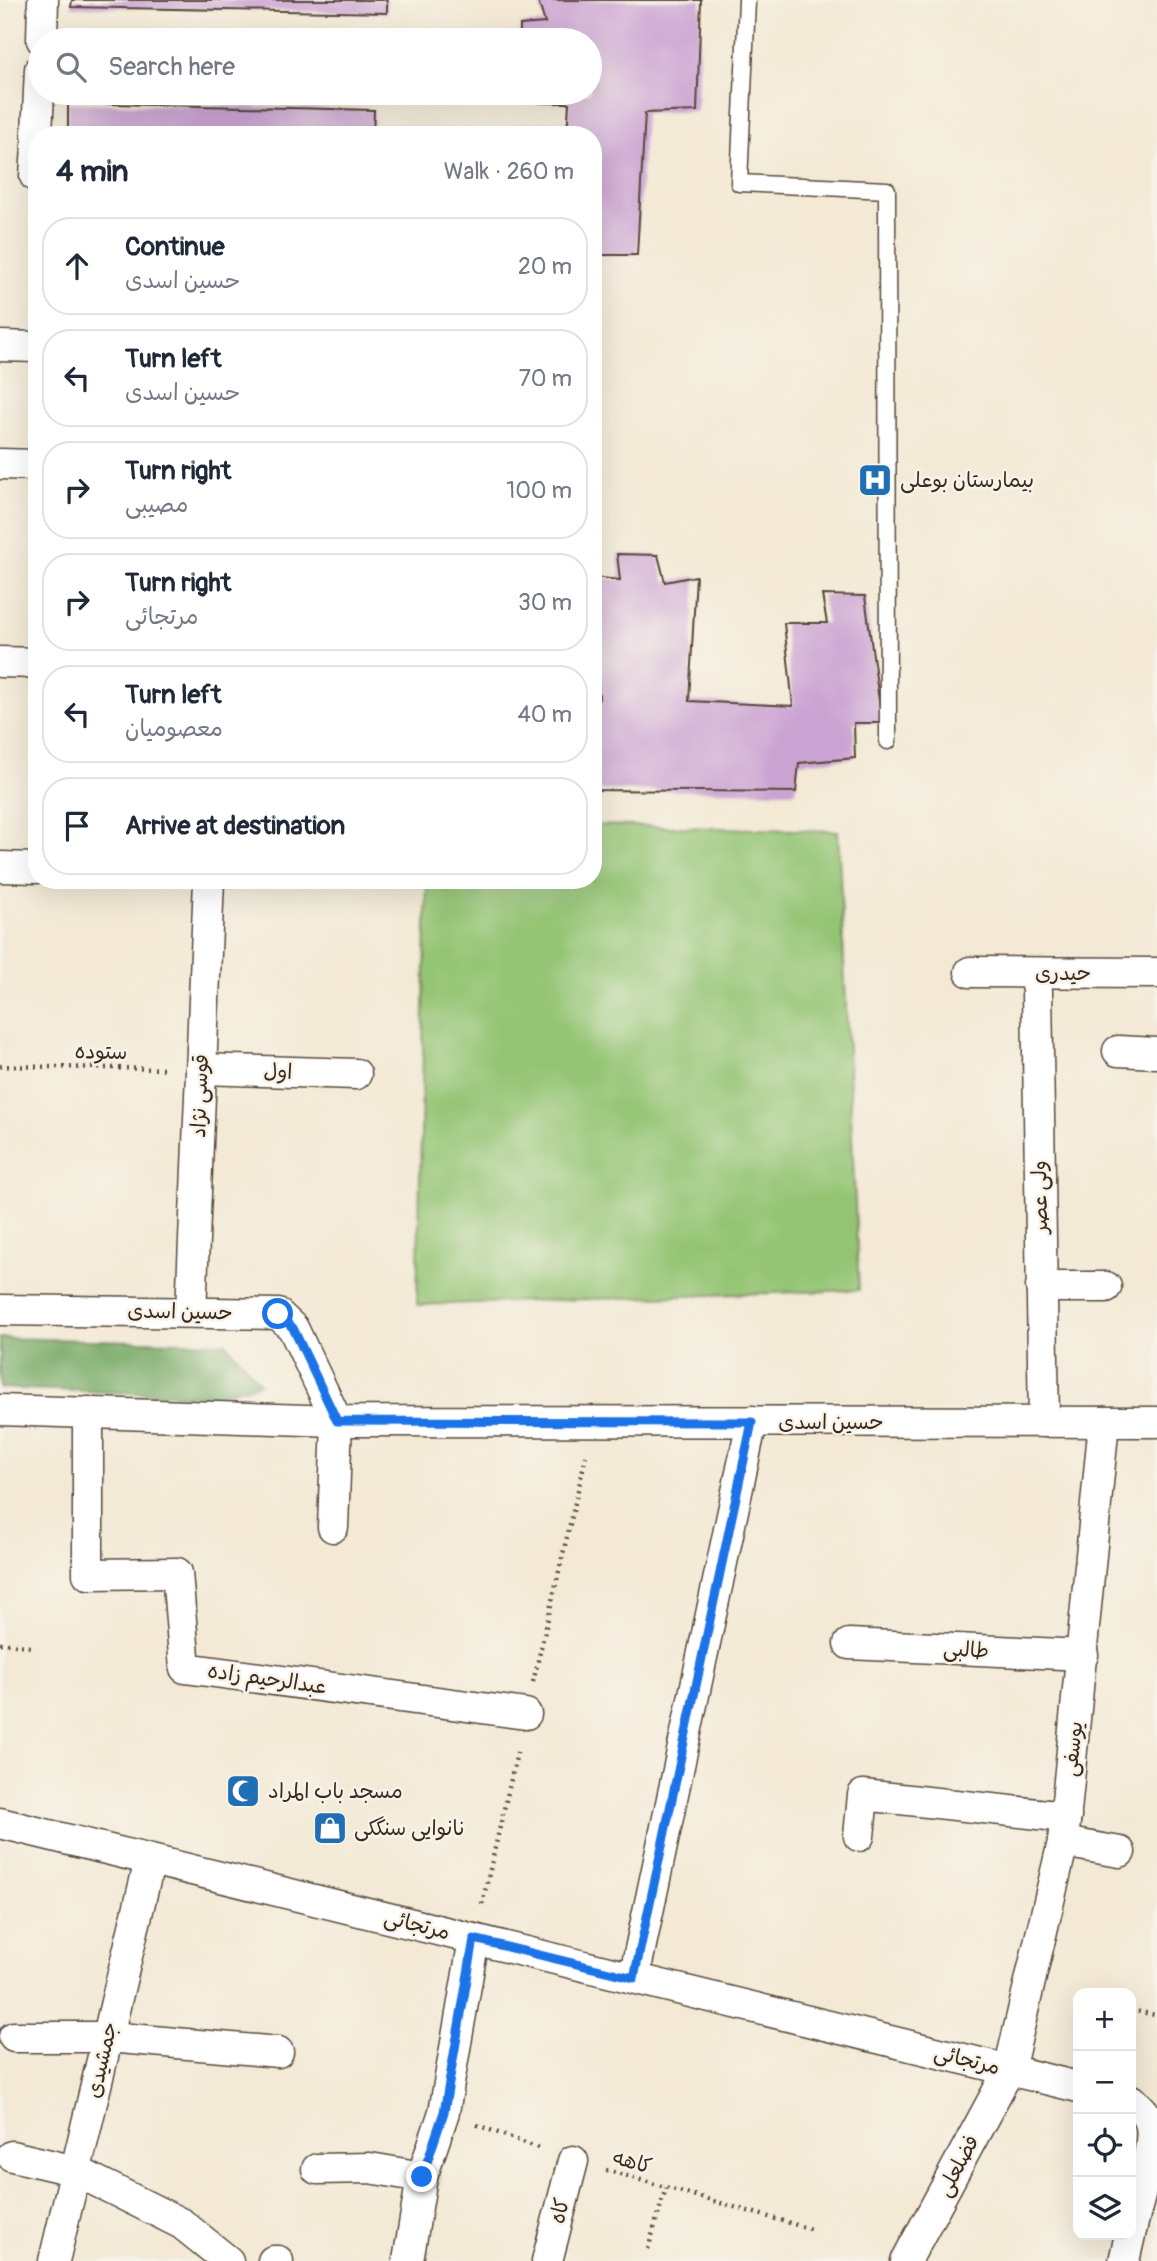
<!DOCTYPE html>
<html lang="en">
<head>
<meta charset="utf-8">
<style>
	:root { --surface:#fff; --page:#f6f6f7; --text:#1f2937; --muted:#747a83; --line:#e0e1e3 }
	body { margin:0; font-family:Pangolin,"Playpen Sans Arabic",sans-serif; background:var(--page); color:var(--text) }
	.controls { position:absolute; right:21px; bottom:21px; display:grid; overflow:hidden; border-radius:14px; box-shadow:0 7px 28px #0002 }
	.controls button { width:63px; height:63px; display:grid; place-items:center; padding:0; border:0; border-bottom:2px solid var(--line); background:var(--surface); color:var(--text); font:35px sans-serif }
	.stop { position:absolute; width:21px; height:21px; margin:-16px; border:5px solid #1a73e8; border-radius:50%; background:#fff }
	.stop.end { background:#1a73e8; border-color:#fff; box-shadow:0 2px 7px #0008 }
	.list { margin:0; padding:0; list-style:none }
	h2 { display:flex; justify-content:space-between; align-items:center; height:91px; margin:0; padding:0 28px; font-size:30px }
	h2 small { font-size:23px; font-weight:400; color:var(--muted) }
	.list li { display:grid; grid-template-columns:46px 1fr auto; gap:21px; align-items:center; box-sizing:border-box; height:98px; margin:0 14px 14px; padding:0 14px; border:2px solid var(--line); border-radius:28px }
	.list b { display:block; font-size:26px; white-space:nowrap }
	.list p { margin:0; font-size:23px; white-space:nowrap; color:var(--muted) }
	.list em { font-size:23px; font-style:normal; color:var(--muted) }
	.icon { flex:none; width:38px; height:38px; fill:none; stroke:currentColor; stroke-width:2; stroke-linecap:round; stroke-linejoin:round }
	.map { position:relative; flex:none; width:1157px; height:2261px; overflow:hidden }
	.search { position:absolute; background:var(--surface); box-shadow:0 7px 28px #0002; left:28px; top:28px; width:574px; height:77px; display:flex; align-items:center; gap:18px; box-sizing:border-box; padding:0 24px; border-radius:38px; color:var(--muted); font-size:26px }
	.panel { position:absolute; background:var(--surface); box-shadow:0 7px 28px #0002; left:28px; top:126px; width:574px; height:763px; border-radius:28px }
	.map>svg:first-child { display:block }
	.green { fill:#94c575; stroke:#68784a; stroke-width:2 }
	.forest { fill:#7a6; stroke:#596a42; stroke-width:2 }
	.building { fill:#cba3d3 }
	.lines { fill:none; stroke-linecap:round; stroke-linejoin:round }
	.service-casing { stroke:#574739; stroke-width:19 }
	.minor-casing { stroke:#574739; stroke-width:33 }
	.path { stroke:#574739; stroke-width:4.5; stroke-dasharray:2 5; stroke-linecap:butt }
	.service { stroke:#fff; stroke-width:16 }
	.minor { stroke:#fff; stroke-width:30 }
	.route { stroke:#1a73e8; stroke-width:9 }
	.labels { text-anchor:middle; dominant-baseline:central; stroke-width:5; stroke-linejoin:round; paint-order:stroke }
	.poi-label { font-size:21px; fill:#3b2a1e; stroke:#f7f3e8; text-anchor:start }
	.street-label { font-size:21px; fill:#3b2a1e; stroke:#f7f3e8 }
</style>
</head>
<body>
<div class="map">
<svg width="1157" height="2261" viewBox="0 0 1157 2261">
	<rect width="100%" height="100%" fill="#f7f3e8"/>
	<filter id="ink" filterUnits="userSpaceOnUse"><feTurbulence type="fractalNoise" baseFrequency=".0143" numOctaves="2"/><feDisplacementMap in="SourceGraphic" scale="14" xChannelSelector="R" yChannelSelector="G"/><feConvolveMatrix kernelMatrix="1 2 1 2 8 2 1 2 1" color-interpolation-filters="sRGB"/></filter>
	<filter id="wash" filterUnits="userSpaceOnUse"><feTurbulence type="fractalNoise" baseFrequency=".00686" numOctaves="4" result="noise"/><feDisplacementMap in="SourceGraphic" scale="28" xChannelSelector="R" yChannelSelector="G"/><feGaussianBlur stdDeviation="1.57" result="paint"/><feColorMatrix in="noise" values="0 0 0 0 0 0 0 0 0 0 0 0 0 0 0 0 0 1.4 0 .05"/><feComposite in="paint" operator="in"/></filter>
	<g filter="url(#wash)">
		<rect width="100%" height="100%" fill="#f3e9d5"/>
		<polygon class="green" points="593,825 838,831 859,1290 417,1305 427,880 593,880"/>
		<polygon class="forest" points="0,1338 226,1343 260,1383 215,1396 0,1388"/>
		<g id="blocks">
			<g class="building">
				<polygon points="72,0 387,0 387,13 71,7"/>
				<polygon points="538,0 701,0 697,111 645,113 637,255 593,255 593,135 567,135 569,103 540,103 541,93 590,93 590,40 520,40 520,25 545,23"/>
				<polygon points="68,103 374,110 373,135 68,135"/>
				<polygon points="617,554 658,555 665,582 696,576 689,701 793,706 784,623 827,623 822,595 865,596 882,723 854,723 855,758 799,763 796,792 593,790 593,700 599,699 593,577 620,580"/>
			</g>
		</g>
	</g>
	<g filter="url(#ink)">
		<use href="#blocks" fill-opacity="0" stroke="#574739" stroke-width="2"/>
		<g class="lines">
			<g class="service-casing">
				<polyline id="service" points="747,0 739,183 887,190 888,741"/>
			</g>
			<g class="minor-casing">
				<g id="minor">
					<polyline points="42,40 43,0"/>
					<polyline points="37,135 40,69"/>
					<polyline points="35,176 37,146"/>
					<polyline points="0,346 37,347"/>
					<polyline points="0,464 37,465"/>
					<polyline points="0,662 37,663"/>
					<polyline points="0,867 37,868"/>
					<polyline points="970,972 1157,973"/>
					<polyline points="1034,973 1037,991 1044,1422"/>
					<polyline points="1118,1051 1157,1053"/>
					<polyline points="201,1069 356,1074"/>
					<polyline points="1041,1287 1106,1287"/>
					<polyline points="0,1310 278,1314 293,1328 337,1421 333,1527"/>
					<polyline points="191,1312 209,880"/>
					<polyline points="0,1410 337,1421 1157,1422"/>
					<polyline points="88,1412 88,1574 177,1573 185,1668 526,1714"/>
					<polyline points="849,1644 1083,1655"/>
					<polyline points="0,1823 1078,2087"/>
					<polyline points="859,1836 863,1795 1066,1817"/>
					<polyline points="1063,1842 1120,1852"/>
					<polyline points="634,1978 752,1421"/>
					<polyline points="14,2037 108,2037 278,2052"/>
					<path d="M 1131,2100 C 1139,2106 1149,2115 1151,2126 C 1155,2149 1136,2207 1131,2231"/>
					<polyline points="12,2156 76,2171 182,2224 228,2261"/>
					<polyline points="317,2169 370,2168 422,2177"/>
					<polyline points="54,2261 150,1860"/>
					<polyline points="273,2261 278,2261"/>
					<polyline points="408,2261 422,2177 444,2112 474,1939"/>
					<polyline points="547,2261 573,2161"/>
					<polyline points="906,2261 1009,2070 1063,1842 1104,1422"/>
					<polyline points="1124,2261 1130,2235"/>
				</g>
			</g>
			<g class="path">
				<polyline points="0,1066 167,1069"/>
				<polyline points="0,1643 32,1647"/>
				<polyline points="533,1682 586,1456"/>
				<polyline points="482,1904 518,1749"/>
				<polyline points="1131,2010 1155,2015"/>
				<polyline points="477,2125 541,2149"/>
				<polyline points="606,2170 814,2230"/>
				<polyline points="648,2249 666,2188"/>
			</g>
			<use href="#service" class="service"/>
			<use href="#minor" class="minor"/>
		</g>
	</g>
	<g class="lines" filter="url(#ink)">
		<polyline class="route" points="278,1314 293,1328 337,1421 752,1422 634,1978 474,1939 444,2112 422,2177"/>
	</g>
	<defs>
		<g id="hospital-square" transform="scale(1.75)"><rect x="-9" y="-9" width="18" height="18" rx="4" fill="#1f6fb2" stroke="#f7f3e8"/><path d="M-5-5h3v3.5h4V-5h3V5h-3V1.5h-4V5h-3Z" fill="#fff"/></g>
		<g id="mosque-square" transform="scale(1.75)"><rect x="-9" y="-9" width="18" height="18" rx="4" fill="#1f6fb2" stroke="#f7f3e8"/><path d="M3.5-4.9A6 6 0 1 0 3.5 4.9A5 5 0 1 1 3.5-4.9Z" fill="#fff"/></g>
		<g id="shop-square" transform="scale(1.75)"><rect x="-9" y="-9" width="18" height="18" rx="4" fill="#1f6fb2" stroke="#f7f3e8"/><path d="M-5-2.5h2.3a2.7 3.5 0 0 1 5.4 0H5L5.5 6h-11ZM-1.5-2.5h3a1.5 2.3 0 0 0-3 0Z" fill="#fff"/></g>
	</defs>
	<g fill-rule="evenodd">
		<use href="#hospital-square" x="875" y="480"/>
		<use href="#mosque-square" x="243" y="1791"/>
		<use href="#shop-square" x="330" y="1828"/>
	</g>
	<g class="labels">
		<g class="poi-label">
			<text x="900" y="480">بیمارستان بوعلی</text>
			<text x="268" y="1791">مسجد باب المراد</text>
			<text x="354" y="1828">نانوایی سنگکی</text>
		</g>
		<g class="street-label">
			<text x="1063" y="973">حیدری</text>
			<text transform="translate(101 1052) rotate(1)">ستوده</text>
			<text transform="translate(278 1072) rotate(2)">اول</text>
			<text transform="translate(200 1096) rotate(-88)">قوسی نژاد</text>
			<text transform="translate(1040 1197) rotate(-91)">ولی عصر</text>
			<text transform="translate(180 1312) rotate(1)">حسین اسدی</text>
			<text x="831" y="1422">حسین اسدی</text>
			<text transform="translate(966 1650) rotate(3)">طالبی</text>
			<text transform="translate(267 1679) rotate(8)">عبدالرحیم زاده</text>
			<text transform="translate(1073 1749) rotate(-84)">یوسفی</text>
			<text transform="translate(417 1925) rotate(14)">مرتجائی</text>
			<text transform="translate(102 2060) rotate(-77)">جمشیدی</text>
			<text transform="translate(967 2060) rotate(14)">مرتجائی</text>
			<text transform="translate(632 2162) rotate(16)">کاهه</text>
			<text transform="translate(958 2166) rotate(-62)">فضلعلی</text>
			<text transform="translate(560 2211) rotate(-76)">کاه</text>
		</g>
	</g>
</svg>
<div class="controls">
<button>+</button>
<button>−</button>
<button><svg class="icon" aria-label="locate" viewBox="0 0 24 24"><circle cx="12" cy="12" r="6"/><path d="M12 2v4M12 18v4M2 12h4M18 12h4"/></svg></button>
<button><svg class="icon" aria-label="layers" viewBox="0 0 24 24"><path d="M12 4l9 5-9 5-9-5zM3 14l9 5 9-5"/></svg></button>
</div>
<div class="stop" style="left:278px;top:1314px"></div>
<div class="stop end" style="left:422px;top:2177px"></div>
<div class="search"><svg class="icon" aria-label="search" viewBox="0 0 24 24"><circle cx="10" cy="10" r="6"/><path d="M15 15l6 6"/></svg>Search here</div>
<section class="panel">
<h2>4 min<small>Walk · 260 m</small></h2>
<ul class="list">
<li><svg class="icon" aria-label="ahead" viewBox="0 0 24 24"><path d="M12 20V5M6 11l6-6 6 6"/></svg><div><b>Continue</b><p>حسین اسدی</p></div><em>20 m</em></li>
<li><svg class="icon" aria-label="left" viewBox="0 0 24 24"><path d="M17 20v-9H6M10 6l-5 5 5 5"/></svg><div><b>Turn left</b><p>حسین اسدی</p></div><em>70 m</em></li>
<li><svg class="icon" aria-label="right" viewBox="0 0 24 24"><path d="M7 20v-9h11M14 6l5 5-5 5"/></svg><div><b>Turn right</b><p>مصیبی</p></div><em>100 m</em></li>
<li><svg class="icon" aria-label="right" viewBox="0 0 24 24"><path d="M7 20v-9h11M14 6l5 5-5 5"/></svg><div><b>Turn right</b><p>مرتجائی</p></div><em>30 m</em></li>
<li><svg class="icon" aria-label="left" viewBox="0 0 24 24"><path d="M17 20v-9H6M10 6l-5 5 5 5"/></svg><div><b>Turn left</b><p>معصومیان</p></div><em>40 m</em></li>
<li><svg class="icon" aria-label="arrive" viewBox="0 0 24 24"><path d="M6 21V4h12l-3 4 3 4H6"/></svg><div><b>Arrive at destination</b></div></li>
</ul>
</section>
</div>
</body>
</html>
